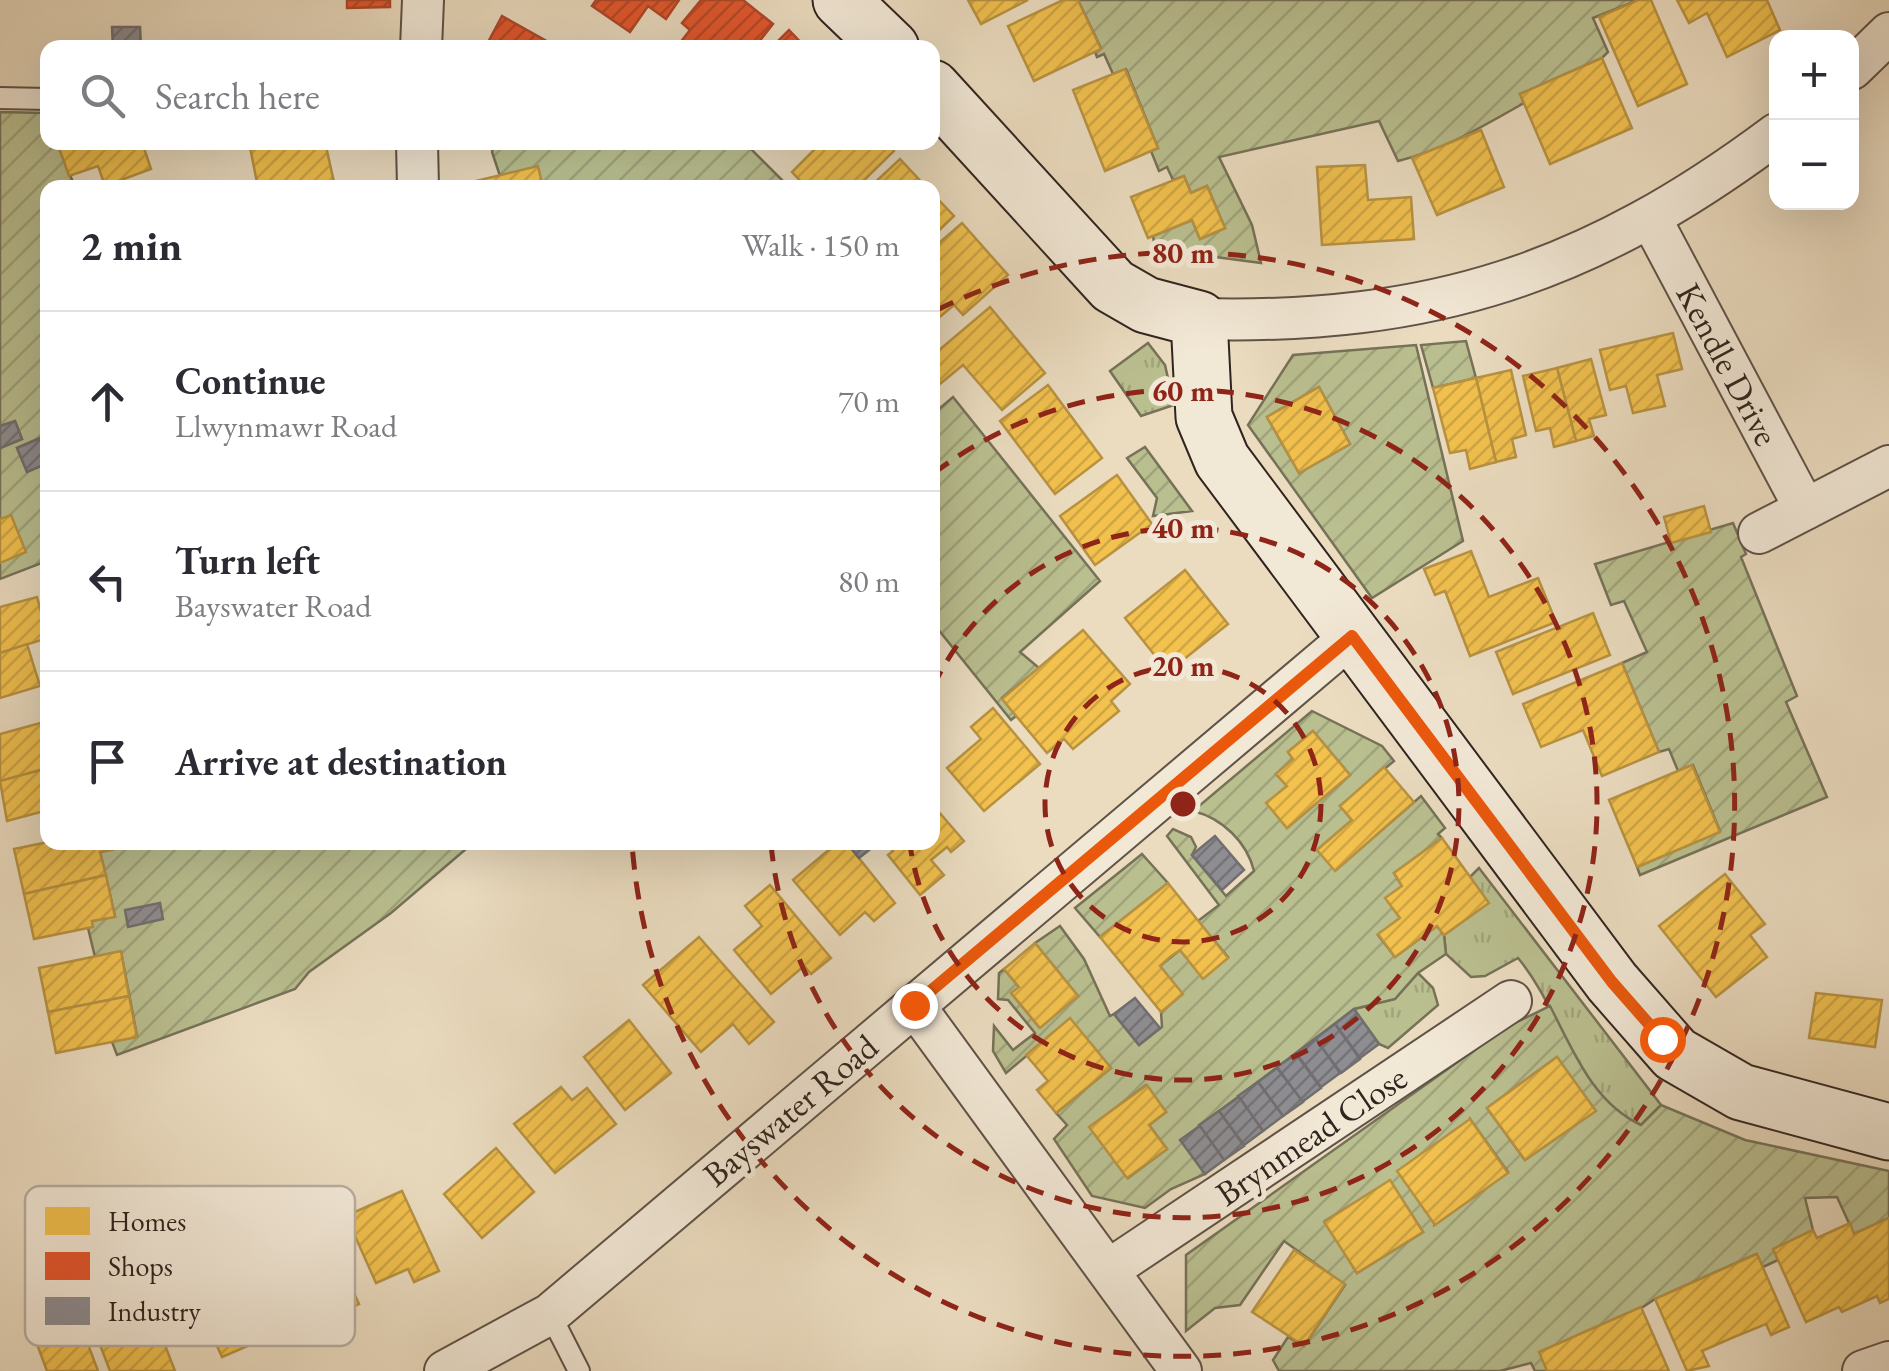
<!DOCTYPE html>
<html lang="en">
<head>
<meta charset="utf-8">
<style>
	:root { --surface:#fff; --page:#f7f7f7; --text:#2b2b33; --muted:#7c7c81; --line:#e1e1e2 }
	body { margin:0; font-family:"EB Garamond",serif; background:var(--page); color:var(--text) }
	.controls { position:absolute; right:30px; top:30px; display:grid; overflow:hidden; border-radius:20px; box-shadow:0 10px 40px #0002 }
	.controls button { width:90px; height:90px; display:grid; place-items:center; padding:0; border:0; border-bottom:2px solid var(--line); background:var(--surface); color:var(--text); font:50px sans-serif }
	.stop { position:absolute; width:30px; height:30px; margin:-22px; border:8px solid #ea580c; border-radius:50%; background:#fff }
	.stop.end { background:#ea580c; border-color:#fff; box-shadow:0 2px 10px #0008 }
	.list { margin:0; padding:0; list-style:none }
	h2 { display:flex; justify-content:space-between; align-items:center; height:130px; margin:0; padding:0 40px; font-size:42px }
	h2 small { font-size:32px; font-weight:400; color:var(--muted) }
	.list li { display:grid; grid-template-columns:65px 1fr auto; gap:30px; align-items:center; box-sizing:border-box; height:180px; padding:0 40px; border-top:2px solid var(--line) }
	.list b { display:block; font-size:38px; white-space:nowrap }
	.list p { margin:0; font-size:32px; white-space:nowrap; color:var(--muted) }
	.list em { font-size:32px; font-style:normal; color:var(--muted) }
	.icon { flex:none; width:55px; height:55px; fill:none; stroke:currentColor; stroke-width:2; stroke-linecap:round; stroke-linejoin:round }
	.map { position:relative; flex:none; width:1889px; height:1371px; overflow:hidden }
	.search { position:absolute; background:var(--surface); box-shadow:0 10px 40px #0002; left:40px; top:40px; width:900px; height:110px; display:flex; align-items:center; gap:25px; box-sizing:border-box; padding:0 35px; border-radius:20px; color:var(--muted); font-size:38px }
	.panel { position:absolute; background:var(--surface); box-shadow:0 10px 40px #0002; left:40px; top:180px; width:900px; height:670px; border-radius:20px }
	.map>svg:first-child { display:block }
	.grass { fill:url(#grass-tufts); stroke:#767258; stroke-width:2.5 }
	.garden { fill:url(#garden-furrows); stroke:#767258; stroke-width:2.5; fill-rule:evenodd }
	.homes { fill:url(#homes-hatch); stroke:#b89240; stroke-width:2.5 }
	.shops { fill:url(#shops-hatch); stroke:#ae482a; stroke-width:2.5 }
	.industry { fill:url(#industry-hatch); stroke:#716e70; stroke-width:2.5 }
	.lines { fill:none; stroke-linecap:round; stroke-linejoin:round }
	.lane-casing { stroke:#605247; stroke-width:24 }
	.street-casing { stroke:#605247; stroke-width:44 }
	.secondary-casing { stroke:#31241f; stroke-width:59 }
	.lane { stroke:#f2e8d6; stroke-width:20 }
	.street { stroke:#f2e8d6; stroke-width:40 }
	.secondary { stroke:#f2e8d6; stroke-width:55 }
	.route { stroke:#ea580c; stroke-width:12 }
	.ring { fill:none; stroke:#8f2418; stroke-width:5; stroke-dasharray:18 12 }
	.labels { text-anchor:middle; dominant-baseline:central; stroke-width:10; stroke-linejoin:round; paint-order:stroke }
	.street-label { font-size:35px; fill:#31241f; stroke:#f2e8d6 }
	.key { fill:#f2e8d6; stroke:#b8ad9f; stroke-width:2.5 }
	.key-label { font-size:28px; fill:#31241f }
	.centre { fill:#8f2418; stroke:#f2e8d6; stroke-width:5 }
	.ring-label { font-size:30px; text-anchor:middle; font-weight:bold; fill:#8f2418; stroke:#f2e8d6; stroke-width:10; stroke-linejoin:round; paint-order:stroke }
</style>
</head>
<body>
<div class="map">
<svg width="1889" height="1371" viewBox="0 0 1889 1371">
	<defs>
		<pattern id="grass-tufts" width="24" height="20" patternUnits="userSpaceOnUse" patternTransform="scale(2.5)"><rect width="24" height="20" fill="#babf90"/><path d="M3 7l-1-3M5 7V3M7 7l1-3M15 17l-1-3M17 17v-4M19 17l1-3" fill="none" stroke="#a0a47c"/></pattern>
		<pattern id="garden-furrows" width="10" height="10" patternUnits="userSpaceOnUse" patternTransform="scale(2.5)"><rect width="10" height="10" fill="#babf90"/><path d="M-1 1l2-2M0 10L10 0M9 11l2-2" fill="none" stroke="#a0a47c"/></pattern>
		<pattern id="homes-hatch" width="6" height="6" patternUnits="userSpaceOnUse" patternTransform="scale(2.5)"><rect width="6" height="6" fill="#f2c14e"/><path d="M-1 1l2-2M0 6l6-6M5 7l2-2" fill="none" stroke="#d0a644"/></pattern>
		<pattern id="shops-hatch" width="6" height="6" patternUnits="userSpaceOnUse" patternTransform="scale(2.5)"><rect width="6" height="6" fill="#e4572e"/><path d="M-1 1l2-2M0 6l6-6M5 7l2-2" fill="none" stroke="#b94827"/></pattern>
		<pattern id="industry-hatch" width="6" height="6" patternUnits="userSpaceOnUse" patternTransform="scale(2.5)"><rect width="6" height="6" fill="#8d8d92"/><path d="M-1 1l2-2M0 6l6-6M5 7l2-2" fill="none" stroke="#747377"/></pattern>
	</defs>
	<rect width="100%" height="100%" fill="#ebdcc0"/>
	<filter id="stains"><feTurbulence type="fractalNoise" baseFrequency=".002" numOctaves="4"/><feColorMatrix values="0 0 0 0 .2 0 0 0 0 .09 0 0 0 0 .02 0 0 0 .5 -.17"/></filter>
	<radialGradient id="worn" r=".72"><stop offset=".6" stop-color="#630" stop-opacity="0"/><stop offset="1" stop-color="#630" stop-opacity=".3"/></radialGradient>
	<g class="grass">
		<polygon points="1148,343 1165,365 1174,405 1141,416 1110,371"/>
		<path d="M 1479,868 L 1661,1105 L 1641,1125 C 1575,1095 1562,1010 1518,958 L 1485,976 L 1471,977 L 1446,954 L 1444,935 L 1488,903 L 1470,877 Z"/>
		<polygon points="1418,973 1433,988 1438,1005 1388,1048 1379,1044 1354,1009 1395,999"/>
	</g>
	<g class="garden">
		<path d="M 1078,0 L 1638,0 L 1593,18 L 1608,52 L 1602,58 L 1520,94 L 1524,103 C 1483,126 1444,150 1398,161 L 1379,121 L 1219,157 L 1252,225 L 1261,263 L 1155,249 L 1153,236 L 1192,220 L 1200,239 L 1225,228 L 1207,186 L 1191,193 L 1184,176 L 1173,180 L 1167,167 L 1159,171 L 1151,151 L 1158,148 L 1126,69 L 1113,74 L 1104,54 L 1097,57 L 1095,52 L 1101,48 Z"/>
		<polygon points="0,112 47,113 48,142 57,143 75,187 48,188 47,435 17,448 27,471 47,463 47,561 0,579 0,448 22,439 15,421 0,426"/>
		<polygon points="495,142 745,143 789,187 543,187 500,176 492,152"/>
		<polygon points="1466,341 1476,378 1433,388 1421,345"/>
		<path d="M 1416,345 L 1463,541 L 1372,598 L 1248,425 L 1293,355 ZM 1319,387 L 1350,444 L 1299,473 L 1267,417 Z"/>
		<polygon points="953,397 1100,581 1020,652 1039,668 1002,698 1016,716 1011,720 933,623 933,414"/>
		<polygon points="1145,447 1192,511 1153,516 1157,498 1127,458"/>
		<polygon points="1733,523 1746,554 1741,557 1797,696 1786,702 1827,797 1640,875 1637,867 1720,831 1693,765 1678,771 1669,749 1659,752 1622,663 1647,652 1624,601 1611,605 1595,564"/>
		<path d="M 1312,711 L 1382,746 L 1394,761 L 1340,806 L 1352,820 L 1317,850 L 1336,870 L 1421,796 L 1445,828 L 1438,834 L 1442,838 L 1394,873 L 1402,886 L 1386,898 L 1400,918 L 1378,935 L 1395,957 L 1437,926 L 1444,935 L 1446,954 L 1418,973 L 1395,999 L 1354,1009 L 1181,1140 L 1205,1174 L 1171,1189 L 1145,1208 L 1092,1196 L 1054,1139 L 1067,1125 L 1056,1113 L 1111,1068 L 1070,1019 L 1006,1073 L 993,1051 L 994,1026 L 1013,1050 L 1035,1033 L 1008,1000 L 998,999 L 999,973 L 1004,969 L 1019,987 L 1012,994 L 1039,1027 L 1078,996 L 1035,943 L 1060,926 L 1084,959 L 1110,1016 L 1114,1014 L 1139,1045 L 1162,1027 L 1161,1012 L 1182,994 L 1160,966 L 1180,950 L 1203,978 L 1228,957 L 1198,921 L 1219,905 L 1167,836 L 1173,829 L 1191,837 L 1196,847 L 1192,855 L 1226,896 L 1254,871 C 1247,842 1222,818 1193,811 ZM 1313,731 L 1350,775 L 1287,828 L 1267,803 L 1287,786 L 1276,774 L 1293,759 L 1288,752 ZM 1146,1085 L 1166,1112 L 1149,1125 L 1167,1149 L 1128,1178 L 1090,1127 Z"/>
		<polygon points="236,842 238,847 258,842 473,843 391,913 309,972 295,989 117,1055 112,1042 137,1036 121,952 95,957 88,928 92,921 115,916 100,852 123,847 123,843"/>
		<polygon points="1142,854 1168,883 1100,937 1075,908"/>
		<path d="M 1550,1006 C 1573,1050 1593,1103 1641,1125 L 1661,1105 L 1745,1140 L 1889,1171 L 1889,1218 L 1854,1234 L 1837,1197 L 1805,1198 L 1813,1230 L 1774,1249 L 1778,1260 L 1763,1267 L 1756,1254 L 1655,1299 L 1547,1371 L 1535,1371 L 1531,1363 L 1500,1371 L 1279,1371 L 1273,1360 L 1288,1337 L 1304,1346 L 1345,1285 L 1284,1241 L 1240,1305 L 1215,1308 L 1186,1331 L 1186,1255 L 1507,1027 ZM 1557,1057 L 1595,1111 L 1525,1160 L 1487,1108 ZM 1470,1119 L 1508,1172 L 1435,1224 ZM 1390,1181 L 1423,1232 L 1357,1273 L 1325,1221 Z"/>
	</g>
	<g class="homes">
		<polygon points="968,0 1028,0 981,24"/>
		<polygon points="1063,0 1078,0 1101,49 1034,81 1008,26"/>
		<polygon points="1638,0 1651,0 1687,84 1638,106 1599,17"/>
		<polygon points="1677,0 1767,0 1780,30 1727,57 1707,13 1689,23"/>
		<polygon points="1602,58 1632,128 1550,164 1520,94"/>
		<polygon points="1125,69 1158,148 1105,171 1073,90"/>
		<polygon points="1481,130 1504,187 1437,215 1412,158"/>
		<polygon points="142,142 151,169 105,186 98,166 69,176 57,142"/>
		<polygon points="249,142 325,142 334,182 313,188 258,188"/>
		<polygon points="809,142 886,142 894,151 856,188 807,188 792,172 815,149"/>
		<polygon points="900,159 927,188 869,188"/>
		<polygon points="1365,165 1368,200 1411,197 1414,239 1322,245 1317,167"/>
		<polygon points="538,166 543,188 473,188 472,182"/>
		<polygon points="1184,176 1191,193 1207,186 1225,228 1200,239 1192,220 1148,238 1131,197"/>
		<polygon points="932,193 954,216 932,237"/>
		<polygon points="962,223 1008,275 963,315 954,305 935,321 932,249"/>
		<polygon points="990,307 1045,373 1002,410 963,365 935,388 932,385 932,356"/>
		<polygon points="1673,333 1682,369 1657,375 1665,406 1633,413 1626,386 1610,390 1600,350"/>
		<polygon points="1591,359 1606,415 1589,419 1594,436 1576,441 1557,368"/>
		<polygon points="1557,368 1576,441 1554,447 1550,428 1536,431 1523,376"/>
		<polygon points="1511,370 1526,435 1512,439 1516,457 1496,462 1476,378"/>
		<polygon points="1476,378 1496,462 1470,469 1466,450 1450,453 1433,388"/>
		<polygon points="1048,385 1102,458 1055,494 1000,421"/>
		<polygon points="1319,387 1350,444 1299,473 1267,417"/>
		<polygon points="1117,475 1152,524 1095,565 1060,516"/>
		<polygon points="1704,506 1711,532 1671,543 1664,517"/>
		<polygon points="11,515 26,552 0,563 0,519"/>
		<polygon points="1471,551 1489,597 1538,578 1556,622 1470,656 1445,591 1435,595 1424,569"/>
		<polygon points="1185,570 1228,624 1168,672 1125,618"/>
		<polygon points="37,597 48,638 0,653 0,607"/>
		<polygon points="1593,613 1610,655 1513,694 1496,652"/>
		<polygon points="1083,630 1130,684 1111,701 1119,711 1073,749 1064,739 1047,753 1002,699"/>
		<polygon points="27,644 40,686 0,698 0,653"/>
		<polygon points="1622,663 1659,752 1602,776 1583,730 1541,747 1523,704"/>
		<polygon points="993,708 1040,764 984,811 947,768 981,739 971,727"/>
		<polygon points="48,721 48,768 0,781 0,734"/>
		<polygon points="1313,731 1350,775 1287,828 1266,803 1287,786 1276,774 1293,759 1288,752"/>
		<polygon points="1692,765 1720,832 1637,867 1609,800"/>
		<polygon points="1384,767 1414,802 1335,871 1317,850 1352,820 1340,806"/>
		<polygon points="48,768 48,810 7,821 0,781"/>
		<polygon points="932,804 964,841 951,852 947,847 931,860 944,875 920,895 888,855 893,851 886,842 932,842"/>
		<polygon points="1442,838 1489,903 1444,935 1437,926 1395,957 1378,934 1400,918 1385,898 1402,886 1394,873"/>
		<polygon points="48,842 123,842 124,847 100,852 106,875 24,894 14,849"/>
		<polygon points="838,842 846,842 895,903 874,921 865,912 840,935 793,880"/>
		<polygon points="1725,874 1765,924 1750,935 1767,957 1716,997 1659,926"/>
		<polygon points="106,875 115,917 92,921 93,927 34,939 24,894"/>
		<polygon points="1168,883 1228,958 1203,979 1180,950 1170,957 1160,966 1183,994 1161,1012 1100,937"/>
		<polygon points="770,885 831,958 811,974 804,966 771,994 734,950 762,926 745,906"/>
		<polygon points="699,937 774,1022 749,1044 733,1024 701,1052 643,985"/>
		<polygon points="1035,943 1078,996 1040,1028 1011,993 1019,987 1004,969"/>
		<polygon points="121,951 129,996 48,1012 39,968"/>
		<polygon points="1816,993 1882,1000 1875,1047 1809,1038"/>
		<polygon points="129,996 137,1037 56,1053 48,1012"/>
		<polygon points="1070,1018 1111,1068 1056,1113 1037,1090 1048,1081 1026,1055"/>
		<polygon points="629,1020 671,1073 625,1110 584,1057"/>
		<polygon points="1557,1057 1596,1111 1525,1160 1487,1108"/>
		<polygon points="1147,1085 1166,1112 1149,1125 1167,1149 1127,1178 1089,1127"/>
		<polygon points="561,1087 572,1100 587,1088 616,1124 555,1173 514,1124"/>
		<polygon points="1470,1119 1508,1173 1435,1225 1397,1171"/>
		<polygon points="496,1148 534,1192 482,1238 444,1194"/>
		<polygon points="1390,1180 1423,1232 1357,1273 1324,1222"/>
		<polygon points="402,1191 439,1271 414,1282 408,1269 376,1283 346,1216"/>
		<polygon points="312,1199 359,1304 332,1316 327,1303 293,1318 273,1273 303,1259 282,1213"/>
		<polygon points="1889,1218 1889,1299 1880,1303 1877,1296 1842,1312 1839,1307 1806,1322 1773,1249 1813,1230 1817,1238 1850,1223 1854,1234"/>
		<polygon points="1294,1250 1345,1284 1304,1346 1252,1312"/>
		<polygon points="1757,1254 1789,1327 1771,1335 1766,1324 1734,1337 1702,1351 1709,1366 1687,1371 1655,1299"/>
		<polygon points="246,1280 271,1336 222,1357 197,1301"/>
		<polygon points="73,1304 98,1371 47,1371 28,1320"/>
		<polygon points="176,1305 186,1330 163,1340 175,1371 110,1371 97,1337"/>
		<polygon points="1641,1307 1669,1371 1547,1371 1539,1352"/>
	</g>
	<g class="shops">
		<polygon points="347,0 390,0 390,7 347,8"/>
		<polygon points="596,0 679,0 666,19 648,6 630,32 592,6"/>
		<polygon points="701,0 743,0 773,24 754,48 676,48 690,30 682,23"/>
		<polygon points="502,16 550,43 547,48 485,48"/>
		<polygon points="789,30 806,48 771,48"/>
	</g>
	<g class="industry">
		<polygon points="112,27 140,27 141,48 113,48"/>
		<polygon points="15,421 22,439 0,448 0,426"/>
		<polygon points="48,435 48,463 27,472 17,448"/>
		<polygon points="1215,836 1244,870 1222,890 1192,855"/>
		<polygon points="846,842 877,842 878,843 859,858"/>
		<polygon points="160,903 163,919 128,927 125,910"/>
		<polygon points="1135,998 1160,1028 1139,1045 1114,1014"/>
		<polygon points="1354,1009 1379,1044 1360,1058 1335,1024"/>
		<polygon points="1335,1024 1360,1059 1341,1073 1315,1039"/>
		<polygon points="1316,1039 1340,1073 1321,1087 1296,1053"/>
		<polygon points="1296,1054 1321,1088 1302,1102 1277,1067"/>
		<polygon points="1277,1068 1303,1102 1283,1116 1258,1082"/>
		<polygon points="1258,1082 1283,1116 1263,1131 1238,1096"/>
		<polygon points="1239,1097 1263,1131 1244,1145 1219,1111"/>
		<polygon points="1219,1111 1244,1146 1224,1160 1199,1125"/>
		<polygon points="1200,1126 1224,1160 1205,1174 1180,1140"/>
	</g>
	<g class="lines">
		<g class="lane-casing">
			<g id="lane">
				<polyline points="0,98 48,99"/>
				<polyline points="550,1314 579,1371"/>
			</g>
		</g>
		<g class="street-casing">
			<g id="street">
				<polyline points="421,48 423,0"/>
				<polyline points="1852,69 1889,33"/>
				<polyline points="417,142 418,188"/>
				<polyline points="1651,219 1805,509"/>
				<path d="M 1199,319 C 1432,325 1590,273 1776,134"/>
				<polyline points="1759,533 1889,466"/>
				<polyline points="914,1005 1181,1371"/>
				<polyline points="1110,1269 1511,1001"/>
				<polyline points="445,1371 550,1314 1352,636"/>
				<polyline points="1863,1371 1889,1362"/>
			</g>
		</g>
		<g class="secondary-casing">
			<g id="secondary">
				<polyline points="841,0 891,48"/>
				<polyline points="932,88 1113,286 1146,305 1199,319 1204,417 1222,460 1612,982 1675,1054 1741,1092 1889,1132"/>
			</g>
		</g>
		<use href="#lane" class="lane"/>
		<use href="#street" class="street"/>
		<use href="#secondary" class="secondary"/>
	</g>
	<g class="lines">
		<polyline class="route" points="914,1005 1352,636 1612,982 1662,1039"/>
	</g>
	<g class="ring">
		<circle cx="1183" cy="804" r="138"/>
		<path d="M933 687A276 276 0 1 1 910 845"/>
		<path d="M934 473A414 414 0 1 1 771 844"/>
		<path d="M937 310A552 552 0 1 1 632 843"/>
	</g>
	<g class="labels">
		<g class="street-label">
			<text transform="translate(1728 364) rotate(62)">Kendle Drive</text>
			<text transform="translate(790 1110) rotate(-40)">Bayswater Road</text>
			<text transform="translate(1311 1135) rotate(-34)">Brynmead Close</text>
		</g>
	</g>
	<rect x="25" y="1186" width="330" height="160" rx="15" class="key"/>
	<rect x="45" y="1207" width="45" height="28" fill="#f2c14e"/>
	<rect x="45" y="1252" width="45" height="28" fill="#e4572e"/>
	<rect x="45" y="1297" width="45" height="28" fill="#8d8d92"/>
	<g class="key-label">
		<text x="108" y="1231">Homes</text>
		<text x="108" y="1276">Shops</text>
		<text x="108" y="1321">Industry</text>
	</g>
	<circle cx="1183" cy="804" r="15" class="centre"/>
	<g class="ring-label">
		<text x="1183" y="263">80 m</text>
		<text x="1183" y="401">60 m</text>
		<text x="1183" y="538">40 m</text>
		<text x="1183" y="676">20 m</text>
	</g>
	<rect width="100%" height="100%" filter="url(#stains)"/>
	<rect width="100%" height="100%" fill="url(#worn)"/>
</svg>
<div class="controls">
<button>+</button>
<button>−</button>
</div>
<div class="stop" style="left:1662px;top:1039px"></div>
<div class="stop end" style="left:914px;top:1005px"></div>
<div class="search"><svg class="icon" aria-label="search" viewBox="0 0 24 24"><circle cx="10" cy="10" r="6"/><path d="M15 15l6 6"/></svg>Search here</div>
<section class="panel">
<h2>2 min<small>Walk · 150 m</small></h2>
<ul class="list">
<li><svg class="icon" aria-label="ahead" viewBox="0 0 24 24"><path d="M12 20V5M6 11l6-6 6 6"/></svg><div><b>Continue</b><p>Llwynmawr Road</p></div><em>70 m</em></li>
<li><svg class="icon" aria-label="left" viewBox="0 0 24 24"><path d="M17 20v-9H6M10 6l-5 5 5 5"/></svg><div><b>Turn left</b><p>Bayswater Road</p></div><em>80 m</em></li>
<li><svg class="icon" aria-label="arrive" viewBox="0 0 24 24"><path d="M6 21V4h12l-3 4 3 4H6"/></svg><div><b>Arrive at destination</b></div></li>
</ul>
</section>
</div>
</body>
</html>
